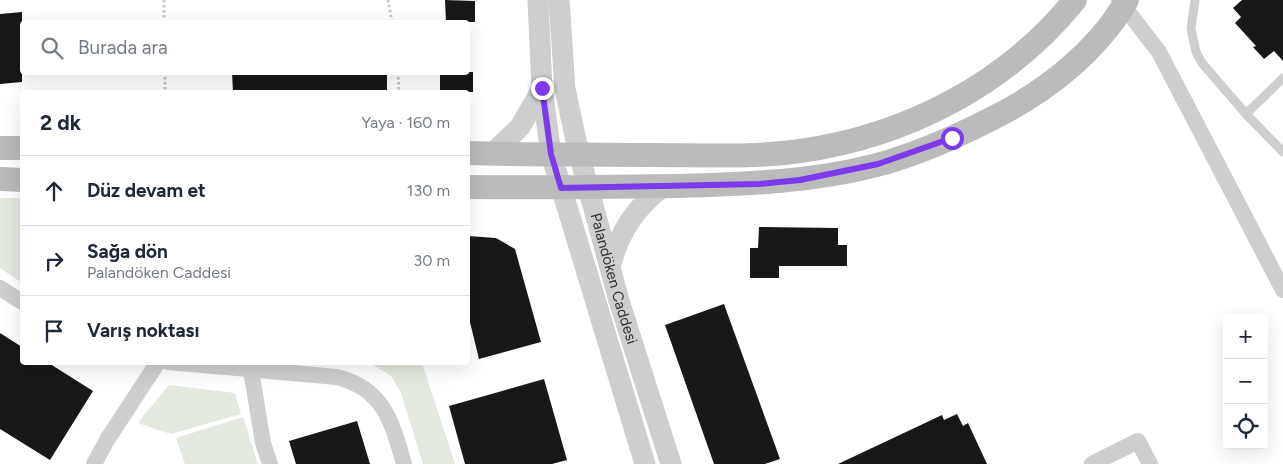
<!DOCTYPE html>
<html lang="tr">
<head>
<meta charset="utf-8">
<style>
	:root { --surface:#fff; --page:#f2f2f3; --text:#1f2937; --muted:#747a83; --line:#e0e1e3 }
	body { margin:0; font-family:Figtree,sans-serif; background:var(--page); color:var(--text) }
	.controls { position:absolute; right:15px; bottom:15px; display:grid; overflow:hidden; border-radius:5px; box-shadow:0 5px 20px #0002 }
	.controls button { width:45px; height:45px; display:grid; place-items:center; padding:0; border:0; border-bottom:1px solid var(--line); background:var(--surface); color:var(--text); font:25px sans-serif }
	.stop { position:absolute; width:15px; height:15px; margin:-11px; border:4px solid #7c3aed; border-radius:50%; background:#fff }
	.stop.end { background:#7c3aed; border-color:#fff; box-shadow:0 1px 5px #0008 }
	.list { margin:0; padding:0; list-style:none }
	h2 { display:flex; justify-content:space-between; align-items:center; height:65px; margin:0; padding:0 20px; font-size:21px }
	h2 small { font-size:16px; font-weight:400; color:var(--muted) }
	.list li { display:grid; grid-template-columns:32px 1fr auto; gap:15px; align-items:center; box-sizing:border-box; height:70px; padding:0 20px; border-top:1px solid var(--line) }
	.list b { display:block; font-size:19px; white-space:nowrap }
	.list p { margin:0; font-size:16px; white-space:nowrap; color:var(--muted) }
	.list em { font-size:16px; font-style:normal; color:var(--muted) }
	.icon { flex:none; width:28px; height:28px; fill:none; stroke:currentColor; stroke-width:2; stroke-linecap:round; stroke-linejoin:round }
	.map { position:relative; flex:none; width:1283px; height:464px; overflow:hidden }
	.search { position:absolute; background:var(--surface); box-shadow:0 5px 20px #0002; left:20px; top:20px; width:450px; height:55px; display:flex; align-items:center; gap:12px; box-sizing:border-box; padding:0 18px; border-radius:5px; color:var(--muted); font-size:19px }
	.panel { position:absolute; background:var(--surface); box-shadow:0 5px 20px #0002; left:20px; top:90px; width:450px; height:275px; border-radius:5px }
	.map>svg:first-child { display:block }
	.green { fill:#e3e9de }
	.building { fill:#181818 }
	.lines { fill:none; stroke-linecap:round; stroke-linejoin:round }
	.path { stroke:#c8c8c8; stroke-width:3; stroke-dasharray:2.5 2.5; stroke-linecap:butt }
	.service { stroke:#cecece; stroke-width:9 }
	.minor { stroke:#cecece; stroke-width:16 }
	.tertiary { stroke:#cecece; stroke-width:21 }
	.secondary { stroke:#bbb; stroke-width:24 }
	.route { stroke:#7c3aed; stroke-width:6 }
	.labels { text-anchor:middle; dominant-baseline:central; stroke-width:5; stroke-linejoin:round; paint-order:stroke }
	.street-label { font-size:15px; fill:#313131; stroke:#fff }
</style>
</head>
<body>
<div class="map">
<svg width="1283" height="464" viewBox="0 0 1283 464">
	<rect width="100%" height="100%" fill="#fff"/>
	<g class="green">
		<polygon points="0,198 22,198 22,283 0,268"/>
		<polygon points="370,363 422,363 455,464 423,464 401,393 391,376"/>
		<polygon points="169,385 235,393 241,414 171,434 138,423"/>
		<polygon points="243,417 258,464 185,464 176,438"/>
	</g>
	<g class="building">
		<polygon points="445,0 475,1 475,22 446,22"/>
		<polygon points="1242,0 1283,0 1283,61 1274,51 1264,59 1253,47 1256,46 1235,23 1241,17 1233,8"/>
		<polygon points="22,12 22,82 0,84 0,14"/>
		<polygon points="232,72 387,72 387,92 233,92"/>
		<rect x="440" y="72" width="33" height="20"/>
		<polygon points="759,227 838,228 838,245 847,245 847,266 779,266 779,278 750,278 750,248 758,248"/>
		<polygon points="468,236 496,238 515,249 541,342 479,359 468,314"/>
		<polygon points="724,304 780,459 765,464 714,464 665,325"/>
		<polygon points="0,333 22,347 22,362 47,362 93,391 50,460 0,429"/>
		<polygon points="544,379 567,460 552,464 465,464 449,406"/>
		<polygon points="957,414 963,426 968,423 987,464 838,464 942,415 944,420"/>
		<polygon points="357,421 370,464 296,464 289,441"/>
	</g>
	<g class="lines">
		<g class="path">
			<polyline points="164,0 164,22"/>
			<polyline points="388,0 392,22"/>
			<polyline points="165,72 165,92"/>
			<polyline points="398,72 399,92"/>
		</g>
		<g class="service">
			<polyline points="1195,0 1191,29 1196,52 1202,63 1246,114 1283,152"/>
			<polyline points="1246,114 1283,78"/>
		</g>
		<g class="minor">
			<polyline points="1119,0 1159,52 1283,290"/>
			<polyline points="0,288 22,302"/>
			<path d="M 168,362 L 337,377 C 384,389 392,422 404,464"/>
			<polyline points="251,370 263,443 270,464"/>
			<polyline points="94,464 107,440 158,362"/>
			<polyline points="1092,464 1138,441 1150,464"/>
		</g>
		<g class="tertiary">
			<polyline points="538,0 542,89 551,154 645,464"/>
			<path id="s1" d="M 559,0 L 565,89 L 579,154 L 620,304 L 671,464"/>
			<polyline points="492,154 520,127 542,89"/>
			<path d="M 610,267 C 619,233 635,207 664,186"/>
		</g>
		<g class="secondary">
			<polyline points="0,148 22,148"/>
			<path d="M 468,153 C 528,155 589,154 649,155 C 699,155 751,158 800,151 C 907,136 1007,84 1075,0"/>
			<polyline points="0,179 22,180"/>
			<path d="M 468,187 C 538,188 608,187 679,186 C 746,184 812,182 877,165 C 918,154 956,137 993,118 C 1045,92 1097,52 1127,0"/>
		</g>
	</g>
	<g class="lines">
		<polyline class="route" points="542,88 551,154 561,188 759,184 800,180 878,164 952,138"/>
	</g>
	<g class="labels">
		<g class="street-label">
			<text stroke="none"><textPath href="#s1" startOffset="285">Palandöken Caddesi</textPath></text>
		</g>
	</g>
</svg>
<div class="controls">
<button>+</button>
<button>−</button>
<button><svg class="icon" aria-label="locate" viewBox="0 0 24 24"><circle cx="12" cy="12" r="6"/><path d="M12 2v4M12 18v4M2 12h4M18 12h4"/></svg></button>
</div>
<div class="stop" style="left:952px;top:138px"></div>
<div class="stop end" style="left:542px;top:88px"></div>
<div class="search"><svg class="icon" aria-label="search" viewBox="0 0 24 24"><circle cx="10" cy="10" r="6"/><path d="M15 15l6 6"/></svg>Burada ara</div>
<section class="panel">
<h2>2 dk<small>Yaya · 160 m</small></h2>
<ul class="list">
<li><svg class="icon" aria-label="ahead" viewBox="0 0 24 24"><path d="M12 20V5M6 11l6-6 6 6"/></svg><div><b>Düz devam et</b></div><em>130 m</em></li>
<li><svg class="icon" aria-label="right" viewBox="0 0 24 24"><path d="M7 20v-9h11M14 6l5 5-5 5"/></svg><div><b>Sağa dön</b><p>Palandöken Caddesi</p></div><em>30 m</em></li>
<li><svg class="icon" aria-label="arrive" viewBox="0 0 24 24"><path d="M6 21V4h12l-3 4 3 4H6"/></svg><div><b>Varış noktası</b></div></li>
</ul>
</section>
</div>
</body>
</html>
